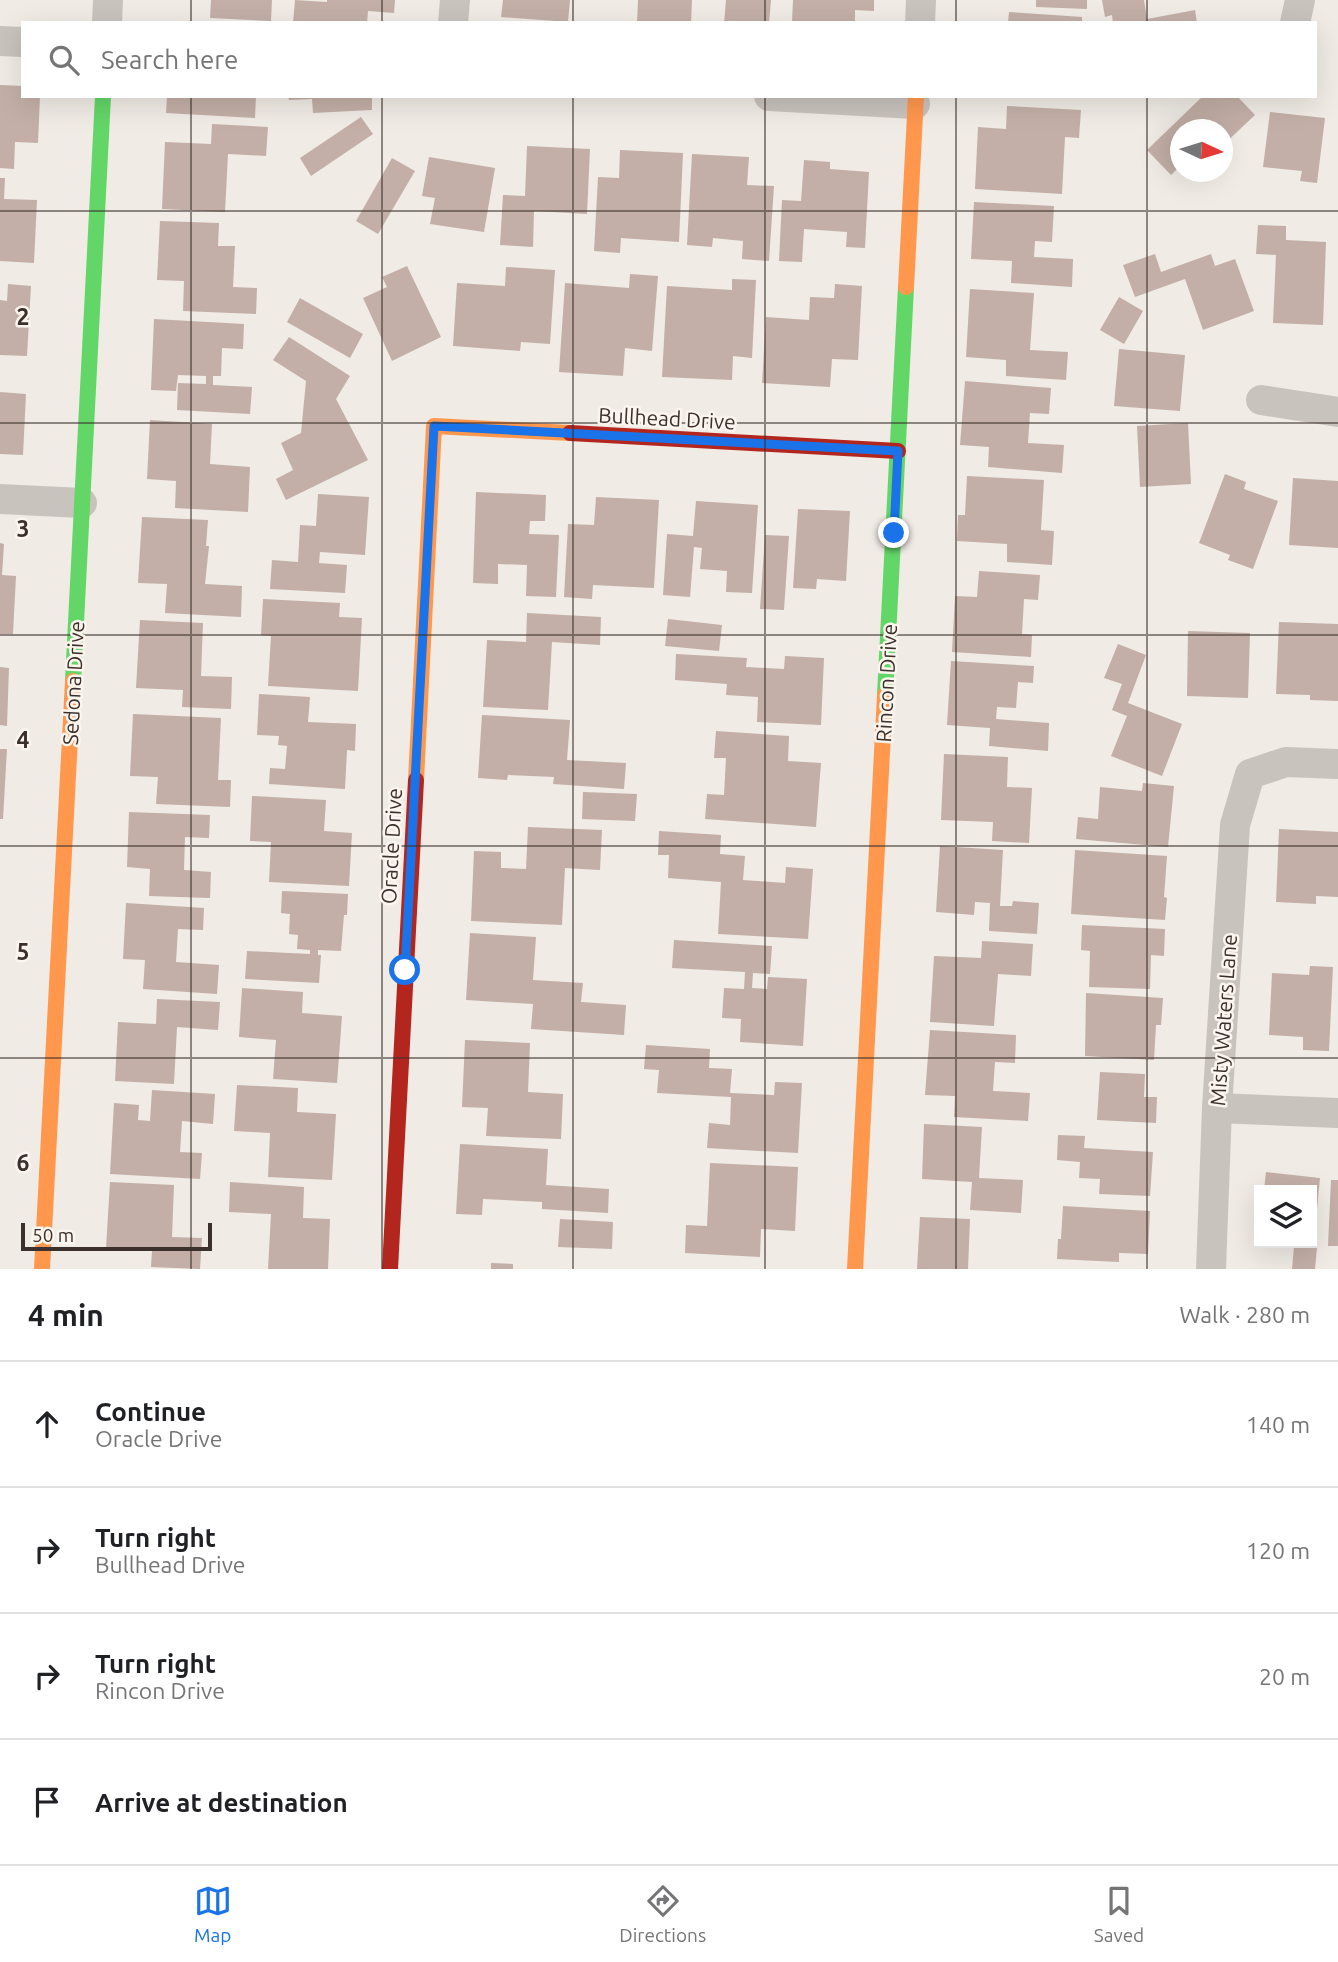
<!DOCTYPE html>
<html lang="en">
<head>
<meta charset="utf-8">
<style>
	:root { --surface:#fff; --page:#f2f2f2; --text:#202124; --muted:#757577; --line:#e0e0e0; --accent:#1a73e8 }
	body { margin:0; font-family:Ubuntu,sans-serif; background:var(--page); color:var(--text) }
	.controls { position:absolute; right:21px; bottom:21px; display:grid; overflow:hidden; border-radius:0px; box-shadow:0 7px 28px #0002 }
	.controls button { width:63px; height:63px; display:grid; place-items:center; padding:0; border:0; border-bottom:2px solid var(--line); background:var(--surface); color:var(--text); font:35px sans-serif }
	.compass { position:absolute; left:1170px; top:119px; width:63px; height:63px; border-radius:50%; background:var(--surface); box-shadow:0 7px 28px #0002; rotate:94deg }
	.scale { position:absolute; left:21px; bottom:18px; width:191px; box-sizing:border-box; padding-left:7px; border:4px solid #3b302b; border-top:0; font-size:19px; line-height:24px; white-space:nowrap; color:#3b302b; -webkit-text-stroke:5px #fbf5ee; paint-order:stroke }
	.stop { position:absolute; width:21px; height:21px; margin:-16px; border:5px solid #1a73e8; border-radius:50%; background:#fff }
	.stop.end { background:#1a73e8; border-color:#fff; box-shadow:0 2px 7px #0008 }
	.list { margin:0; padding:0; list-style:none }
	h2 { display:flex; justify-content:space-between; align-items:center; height:91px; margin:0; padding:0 28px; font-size:30px }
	h2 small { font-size:23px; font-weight:400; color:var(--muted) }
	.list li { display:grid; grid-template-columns:46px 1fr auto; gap:21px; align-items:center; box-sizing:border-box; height:126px; padding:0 28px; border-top:2px solid var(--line) }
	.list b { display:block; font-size:26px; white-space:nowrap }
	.list p { margin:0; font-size:23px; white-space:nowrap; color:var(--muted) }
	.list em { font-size:23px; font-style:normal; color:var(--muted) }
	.icon { flex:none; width:38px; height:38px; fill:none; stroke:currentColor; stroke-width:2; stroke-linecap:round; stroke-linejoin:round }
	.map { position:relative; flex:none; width:1338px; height:1269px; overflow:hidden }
	.search { position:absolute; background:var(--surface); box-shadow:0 7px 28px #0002; left:21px; right:21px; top:21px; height:77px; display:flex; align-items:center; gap:18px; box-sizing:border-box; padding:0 24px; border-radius:0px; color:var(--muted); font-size:26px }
	.sheet { height:595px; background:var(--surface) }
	nav { display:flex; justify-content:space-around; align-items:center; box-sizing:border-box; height:98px; border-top:2px solid var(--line); background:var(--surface); font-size:19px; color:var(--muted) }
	nav a { display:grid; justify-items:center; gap:4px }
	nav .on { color:var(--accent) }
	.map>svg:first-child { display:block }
	.building { fill:#c3afa7 }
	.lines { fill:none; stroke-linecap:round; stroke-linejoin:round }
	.street { stroke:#c9c3be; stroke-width:30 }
	.fast { stroke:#63d668; stroke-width:16 }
	.slow { stroke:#ff974d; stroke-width:16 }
	.jam { stroke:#b3261e; stroke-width:16 }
	.route { stroke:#1a73e8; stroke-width:9 }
	.grid { fill:none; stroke:#3b302b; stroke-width:2; stroke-opacity:0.55 }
	.labels { text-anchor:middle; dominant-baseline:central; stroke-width:5; stroke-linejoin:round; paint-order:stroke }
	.street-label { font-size:21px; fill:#3b302b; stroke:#fbf5ee }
	.grid-label { font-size:23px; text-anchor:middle; font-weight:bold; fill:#3b302b; stroke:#fbf5ee; stroke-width:5; stroke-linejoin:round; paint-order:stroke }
</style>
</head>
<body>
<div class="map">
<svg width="1338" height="1269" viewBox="0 0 1338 1269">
	<rect width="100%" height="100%" fill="#f0ebe5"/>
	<g class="building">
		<polygon points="211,0 272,0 271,21 210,18"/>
		<polygon points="295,0 327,2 327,0 395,0 394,13 368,11 367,23 293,23"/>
		<polygon points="503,0 570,0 568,22 501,17"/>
		<polygon points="638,0 692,0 691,23 637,23"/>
		<polygon points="726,0 771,0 769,23 724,23"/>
		<polygon points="793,0 874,0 874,11 855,10 855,23 792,23"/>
		<polygon points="1036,0 1087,0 1087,9 1036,7"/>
		<polygon points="1102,0 1144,0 1147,19 1195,10 1197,23 1113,23 1112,15 1105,17"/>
		<polygon points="1009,12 1082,17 1082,23 1008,23"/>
		<polygon points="0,85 23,86 23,96 40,96 38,143 15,142 14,169 0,168"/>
		<polygon points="167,96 256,96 255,118 166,113"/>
		<polygon points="288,96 372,96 372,110 313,113 312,99 289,100"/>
		<polygon points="1203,96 1237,96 1255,115 1222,146 1222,130 1180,130 1180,166 1171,175 1147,150"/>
		<polygon points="1007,106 1081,110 1079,138 1065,137 1062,194 975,189 978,127 1006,129"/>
		<polygon points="1270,112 1325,118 1317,183 1300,181 1302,171 1263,167"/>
		<polygon points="361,117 373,134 311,176 300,158"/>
		<polygon points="212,124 268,127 266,156 228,154 225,212 162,209 165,142 211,144"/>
		<polygon points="527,146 590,149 587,214 534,211 533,247 500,245 503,195 525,196"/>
		<polygon points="620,150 683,153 679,242 621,238 620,253 594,251 598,177 619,178"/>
		<polygon points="692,154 749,157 747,185 774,186 769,261 742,259 743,241 713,238 712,247 687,245"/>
		<polygon points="429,157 495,168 484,232 430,224 435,198 422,196"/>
		<polygon points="392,158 415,171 378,234 356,221"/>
		<polygon points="804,160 830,162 830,169 869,172 865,248 846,247 847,232 804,229 802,262 779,261 782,200 801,201"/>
		<polygon points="0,178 5,178 4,199 37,200 34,263 0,261"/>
		<polygon points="974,202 1054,206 1052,242 1035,241 1034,257 1073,259 1072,287 1011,283 1012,261 971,259"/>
		<polygon points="160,221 219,223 218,246 235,246 233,287 257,288 256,314 183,311 184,281 157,280"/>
		<polygon points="1258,225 1286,226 1286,240 1326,242 1323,325 1273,323 1276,255 1256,254"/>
		<polygon points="1155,254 1161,272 1211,254 1215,266 1235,259 1254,311 1203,330 1185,279 1135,297 1123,265"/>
		<polygon points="407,266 441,337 392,361 363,298 387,287 382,277"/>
		<polygon points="506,267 555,270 550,344 521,342 520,351 453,346 457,283 505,286"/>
		<polygon points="630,274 658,276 652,351 625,348 623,376 559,372 565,283 629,288"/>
		<polygon points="732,279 756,280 752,358 733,356 732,380 662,377 667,286 732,290"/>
		<polygon points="8,284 31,286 27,356 0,355 0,300 7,301"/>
		<polygon points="835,284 862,286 858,360 832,359 830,387 762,383 766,317 809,320 810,297 834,298"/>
		<polygon points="970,289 1034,293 1030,350 1068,352 1066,380 1006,376 1006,360 966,357"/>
		<polygon points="1119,297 1143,311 1124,344 1100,330"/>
		<polygon points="300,298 363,334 350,358 287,322"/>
		<polygon points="154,319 244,324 243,349 222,348 221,376 213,376 213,385 252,387 250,414 177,410 178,383 206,384 206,376 178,375 176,391 151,390"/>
		<polygon points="289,337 350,376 336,399 368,460 286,500 276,479 293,470 281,443 301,433 306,381 273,360"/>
		<polygon points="1119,349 1185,355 1180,411 1114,406"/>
		<polygon points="965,381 1051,388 1049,414 1030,413 1028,443 1064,445 1062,473 988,467 989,447 960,445"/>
		<polygon points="0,392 26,394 23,455 0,454"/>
		<polygon points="150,420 212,424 210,464 250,467 248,512 175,508 176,481 147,479"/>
		<polygon points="1188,423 1191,484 1140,487 1137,426"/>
		<polygon points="1225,474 1246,482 1244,489 1278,501 1253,569 1228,560 1230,555 1199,543"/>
		<polygon points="967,476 1044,480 1041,530 1054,531 1052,565 1007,562 1007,544 957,541 958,515 965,515"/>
		<polygon points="1293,478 1338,481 1338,548 1289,545"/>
		<polygon points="476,492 546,495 545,521 530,521 529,534 559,535 556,597 526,596 527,565 498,564 498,584 473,583"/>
		<polygon points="318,494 369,497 365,555 320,552 319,563 347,565 345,593 270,589 272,560 298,562 300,525 316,526"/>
		<polygon points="596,497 659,500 654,588 593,585 592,599 564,597 568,524 594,525"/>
		<polygon points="696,501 758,505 752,593 726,592 727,571 700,569 702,548 694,547 690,597 663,595 667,534 693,536"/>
		<polygon points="798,509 850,511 846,581 817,579 816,589 793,588"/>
		<polygon points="142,517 208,520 206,546 209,546 205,584 242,586 241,617 165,613 167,584 138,583"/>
		<polygon points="765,535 789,536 784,610 760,609"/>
		<polygon points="0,543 4,544 2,575 16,576 13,634 0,634"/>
		<polygon points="979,571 1040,575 1038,600 1024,599 1022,634 1032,635 1031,657 952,652 955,596 977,597"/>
		<polygon points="263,599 340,603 339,617 362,618 358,691 268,686 271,636 261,635"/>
		<polygon points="527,613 601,617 600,645 552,642 548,710 483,707 487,640 526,642"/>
		<polygon points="668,619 722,625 719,651 665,646"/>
		<polygon points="140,620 203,623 201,676 232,677 231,709 182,707 183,690 136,688"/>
		<polygon points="1279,622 1338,624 1338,701 1310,700 1310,695 1276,694"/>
		<polygon points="1188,631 1250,633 1248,698 1187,696"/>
		<polygon points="1118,644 1146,655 1128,703 1182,724 1162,776 1111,756 1127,716 1112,710 1122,684 1104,678"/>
		<polygon points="676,654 747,658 746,667 784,669 785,656 824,658 821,725 757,722 758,697 726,695 727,684 675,680"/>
		<polygon points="951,661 1034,666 1033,683 1018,682 1016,708 997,707 996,719 1049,723 1048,751 989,746 990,728 947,725"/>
		<polygon points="0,667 9,668 7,726 0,725"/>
		<polygon points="259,694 310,697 308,722 356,724 355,751 347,750 345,789 269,784 270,768 285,769 287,746 278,745 279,736 257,735"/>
		<polygon points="133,714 221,718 218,780 231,780 230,807 156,804 158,777 130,776"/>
		<polygon points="482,715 570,720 567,760 626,763 624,789 553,784 554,777 508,775 507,780 478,778"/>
		<polygon points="716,731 789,736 788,761 821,763 816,827 705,819 707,794 724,795 726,758 714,758"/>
		<polygon points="0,749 7,749 3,819 0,819"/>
		<polygon points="944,754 1008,757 1007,787 1032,788 1029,843 992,841 993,822 941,820"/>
		<polygon points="1143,783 1174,786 1168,847 1076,839 1078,817 1098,819 1100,787 1142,791"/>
		<polygon points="583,792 637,794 635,821 582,819"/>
		<polygon points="252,796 326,800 324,831 352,833 349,886 269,882 271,842 250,841"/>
		<polygon points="129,812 210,815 209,838 185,837 184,870 211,872 210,898 149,896 150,869 127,867"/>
		<polygon points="528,827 602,830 600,870 565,868 562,925 471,921 474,851 501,852 501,868 526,869"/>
		<polygon points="1279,829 1338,832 1338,897 1316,896 1316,904 1276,902"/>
		<polygon points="659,831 721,835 720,854 745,856 743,880 785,883 786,867 813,869 808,939 718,934 721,882 668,878 669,855 658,855"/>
		<polygon points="940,846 1003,850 1000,906 1012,906 1013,901 1039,903 1037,934 989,931 990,903 975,902 974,915 936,912"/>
		<polygon points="1075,850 1167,856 1164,897 1167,898 1165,920 1071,914"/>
		<polygon points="282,891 348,894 347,915 344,915 341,951 318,950 318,955 321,955 319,983 245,979 247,951 310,954 310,950 297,949 298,935 289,934 290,914 281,913"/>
		<polygon points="126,903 204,908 203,930 178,929 176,962 219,965 217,994 143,989 145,960 123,959"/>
		<polygon points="1082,925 1165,929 1164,956 1151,955 1150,989 1089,987 1090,951 1081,950"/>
		<polygon points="470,933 536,937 533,980 583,983 581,1002 626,1005 624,1035 531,1029 533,1004 466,1000"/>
		<polygon points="674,940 772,946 770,974 753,973 752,988 767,989 768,977 807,979 803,1046 740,1042 741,1019 722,1018 724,988 744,989 745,972 672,968"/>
		<polygon points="982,941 1033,944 1031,976 998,974 994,1026 930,1022 934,956 981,958"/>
		<polygon points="1310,966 1333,967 1329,1051 1303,1050 1303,1037 1269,1035 1272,973 1309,975"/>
		<polygon points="242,988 303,992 302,1013 342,1016 337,1083 273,1079 276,1040 239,1037"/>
		<polygon points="1086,993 1163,998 1161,1025 1156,1025 1154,1060 1085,1056"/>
		<polygon points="157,999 220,1002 218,1030 177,1027 174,1084 115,1081 118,1022 156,1024"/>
		<polygon points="930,1030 1016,1035 1015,1063 995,1062 993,1091 1030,1093 1028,1121 954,1117 955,1096 925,1095"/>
		<polygon points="465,1040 530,1043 528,1092 563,1094 561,1139 486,1136 488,1108 462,1107"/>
		<polygon points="646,1045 710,1049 709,1068 732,1069 730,1093 774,1095 775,1082 802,1083 798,1153 707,1148 709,1123 730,1125 731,1097 657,1093 659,1070 644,1069"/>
		<polygon points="1100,1072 1145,1074 1144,1097 1157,1097 1156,1123 1097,1120"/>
		<polygon points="237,1085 298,1088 297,1112 336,1114 332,1180 268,1177 270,1133 234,1131"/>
		<polygon points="152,1090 215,1094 213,1124 182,1121 180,1152 202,1153 200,1179 110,1174 114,1103 139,1105 138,1120 150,1121"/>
		<polygon points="924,1124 982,1127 979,1178 1023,1180 1021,1213 970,1210 972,1182 922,1179"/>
		<polygon points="1058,1135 1085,1136 1084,1148 1153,1152 1150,1196 1099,1194 1100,1179 1079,1178 1080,1162 1057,1160"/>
		<polygon points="460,1144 548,1149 546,1185 609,1189 608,1213 542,1209 542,1202 483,1199 482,1215 456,1214"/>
		<polygon points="710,1163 798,1167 795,1231 761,1229 760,1257 685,1253 686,1225 707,1226"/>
		<polygon points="1266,1172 1320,1178 1315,1230 1312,1230 1312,1190 1264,1190"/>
		<polygon points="1331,1180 1338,1180 1338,1246 1328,1246"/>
		<polygon points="110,1182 174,1185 172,1237 202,1238 200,1269 151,1267 152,1251 106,1248"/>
		<polygon points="230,1182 304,1187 303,1218 330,1219 328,1269 268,1269 271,1214 229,1212"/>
		<polygon points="1063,1206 1150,1211 1148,1254 1119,1253 1119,1262 1057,1259 1058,1239 1061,1239"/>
		<polygon points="920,1217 970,1219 968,1269 917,1269"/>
		<polygon points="560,1219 613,1222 612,1249 558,1247"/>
		<polygon points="1294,1246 1317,1248 1315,1269 1292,1269"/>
		<polygon points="491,1263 513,1264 513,1269 491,1269"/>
	</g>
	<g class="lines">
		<g class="street">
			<polyline points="107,23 108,0"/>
			<polyline points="453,23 455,0"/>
			<polyline points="920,23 921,0"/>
			<polyline points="1295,23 1300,0"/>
			<polyline points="0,41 23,42"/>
			<polyline points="769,96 915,104"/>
			<polyline points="1261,400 1338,412"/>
			<polyline points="0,499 82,503"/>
			<polyline points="1217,1108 1338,1113"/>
			<polyline points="1211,1269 1217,1108 1235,825 1250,774 1286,762 1338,764"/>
		</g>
		<g class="fast">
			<polyline points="73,681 103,96"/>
			<polyline points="885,695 906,287"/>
		</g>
		<g class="slow">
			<polyline points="906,287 916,96"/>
			<polyline points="416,780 434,426 570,433"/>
			<polyline points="42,1269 73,681"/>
			<polyline points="855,1269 885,695"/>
		</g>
		<g class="jam">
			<polyline points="570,433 898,451"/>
			<polyline points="390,1269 416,780"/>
		</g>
	</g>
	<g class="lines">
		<polyline class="route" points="405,970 434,426 898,451 894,533"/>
	</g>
	<path class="grid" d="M 191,0 L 191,23M 382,0 L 382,23M 573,0 L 573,23M 765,0 L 765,23M 956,0 L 956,23M 1147,0 L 1147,23M 191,96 L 191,1269M 382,96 L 382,1269M 573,96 L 573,1269M 765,96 L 765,1269M 956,96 L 956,1269M 1147,96 L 1147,1269M 0,211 L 1338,211M 0,423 L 1338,423M 0,635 L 1338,635M 0,846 L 1338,846M 0,1058 L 1338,1058"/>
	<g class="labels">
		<g class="street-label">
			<text transform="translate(667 418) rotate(3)">Bullhead Drive</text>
			<text transform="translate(73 683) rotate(-87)">Sedona Drive</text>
			<text transform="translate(886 683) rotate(-87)">Rincon Drive</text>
			<text transform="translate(391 846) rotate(-87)">Oracle Drive</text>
			<text transform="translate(1223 1020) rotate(-86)">Misty Waters Lane</text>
		</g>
	</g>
	<g class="grid-label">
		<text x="23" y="325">2</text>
		<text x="23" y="537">3</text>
		<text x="23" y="748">4</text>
		<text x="23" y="960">5</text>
		<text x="23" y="1171">6</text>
	</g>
</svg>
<div class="controls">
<button><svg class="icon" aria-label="layers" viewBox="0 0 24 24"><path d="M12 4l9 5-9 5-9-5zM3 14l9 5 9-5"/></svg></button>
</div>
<svg class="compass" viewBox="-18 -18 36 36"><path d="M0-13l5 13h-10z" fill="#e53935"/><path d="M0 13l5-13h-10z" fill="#757577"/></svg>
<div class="scale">50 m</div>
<div class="stop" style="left:405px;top:970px"></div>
<div class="stop end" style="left:894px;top:533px"></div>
<div class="search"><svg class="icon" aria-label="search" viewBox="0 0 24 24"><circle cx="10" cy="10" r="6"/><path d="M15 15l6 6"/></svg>Search here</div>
</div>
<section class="sheet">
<h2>4 min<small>Walk · 280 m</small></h2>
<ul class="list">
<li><svg class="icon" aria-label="ahead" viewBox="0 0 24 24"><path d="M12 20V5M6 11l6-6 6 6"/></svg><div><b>Continue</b><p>Oracle Drive</p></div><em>140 m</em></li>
<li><svg class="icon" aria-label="right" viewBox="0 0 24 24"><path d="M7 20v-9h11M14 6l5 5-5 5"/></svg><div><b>Turn right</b><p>Bullhead Drive</p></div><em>120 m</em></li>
<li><svg class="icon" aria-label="right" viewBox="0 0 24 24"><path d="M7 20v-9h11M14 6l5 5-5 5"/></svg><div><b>Turn right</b><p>Rincon Drive</p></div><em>20 m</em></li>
<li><svg class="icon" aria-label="arrive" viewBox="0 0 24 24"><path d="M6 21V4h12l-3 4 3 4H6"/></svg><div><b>Arrive at destination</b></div></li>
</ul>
</section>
<nav>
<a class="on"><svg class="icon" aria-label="map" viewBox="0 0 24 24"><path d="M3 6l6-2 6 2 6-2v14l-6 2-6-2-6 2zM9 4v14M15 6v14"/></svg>Map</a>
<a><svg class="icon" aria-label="directions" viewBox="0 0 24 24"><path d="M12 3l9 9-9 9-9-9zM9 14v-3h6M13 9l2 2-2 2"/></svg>Directions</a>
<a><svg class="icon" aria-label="saved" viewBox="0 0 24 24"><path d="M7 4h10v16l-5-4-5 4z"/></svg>Saved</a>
</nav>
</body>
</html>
